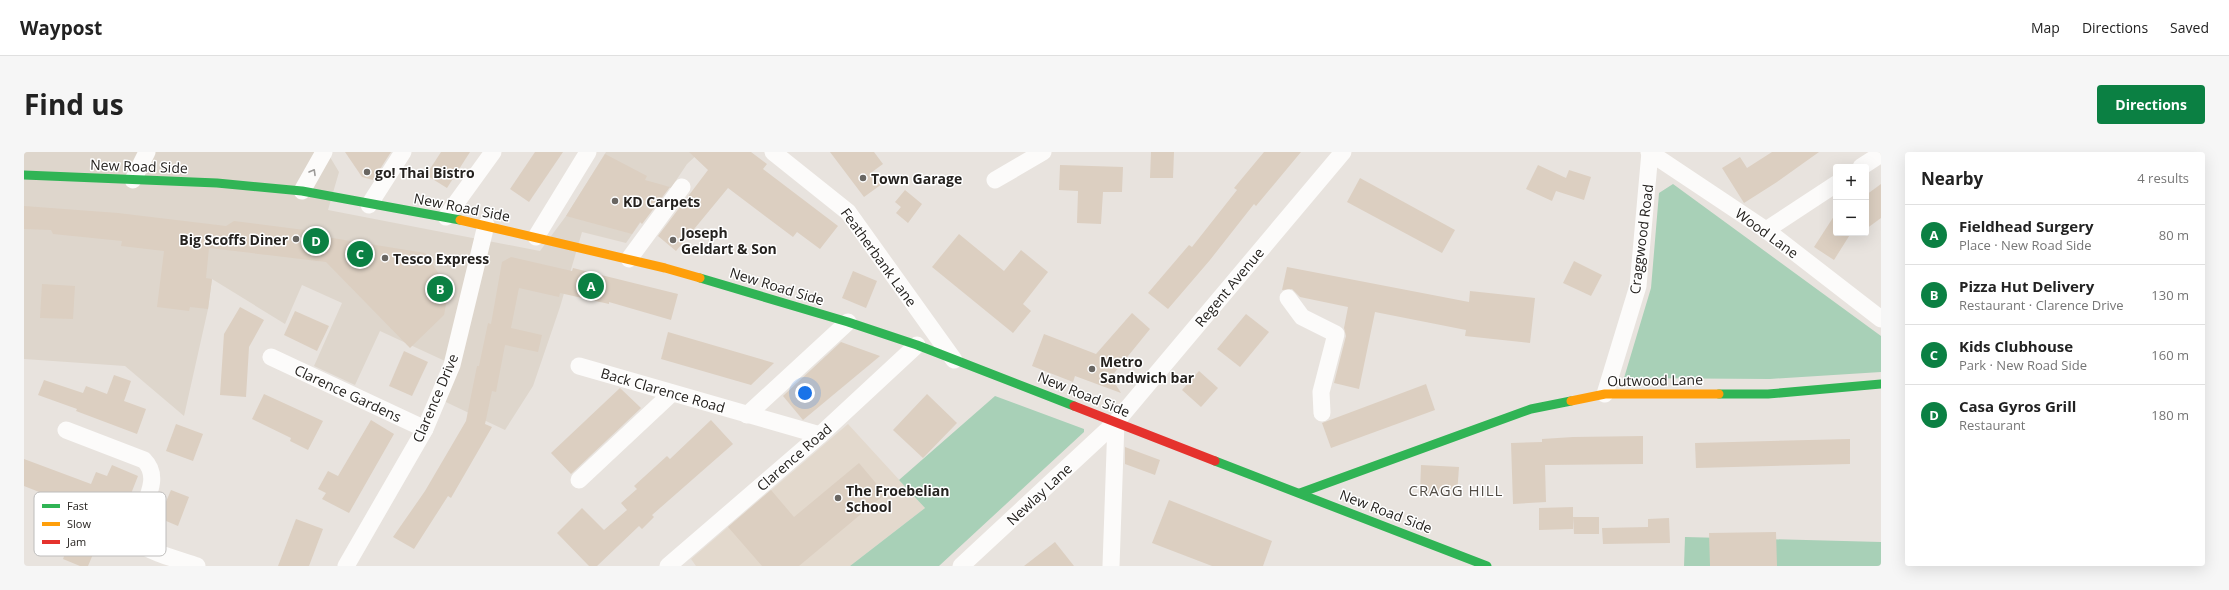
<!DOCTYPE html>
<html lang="en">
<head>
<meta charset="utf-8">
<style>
	:root { --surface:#fff; --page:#f6f6f6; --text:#222; --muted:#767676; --line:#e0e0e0; --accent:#0b8043 }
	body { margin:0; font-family:"Open Sans",sans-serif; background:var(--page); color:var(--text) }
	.controls { position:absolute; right:12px; top:12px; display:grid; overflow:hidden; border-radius:4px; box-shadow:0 4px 16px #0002 }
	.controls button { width:36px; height:36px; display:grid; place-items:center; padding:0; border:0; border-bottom:1px solid var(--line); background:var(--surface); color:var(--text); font:20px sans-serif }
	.you { position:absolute; left:781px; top:241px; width:14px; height:14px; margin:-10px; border:3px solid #fff; border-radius:50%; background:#1a73e8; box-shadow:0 0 0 6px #1a73e833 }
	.badge { display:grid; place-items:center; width:26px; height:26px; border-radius:50%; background:var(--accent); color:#fff; font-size:13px; font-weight:700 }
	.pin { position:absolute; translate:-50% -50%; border:2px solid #fff; box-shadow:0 1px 4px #0006 }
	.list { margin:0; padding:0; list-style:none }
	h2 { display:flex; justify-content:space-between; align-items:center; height:52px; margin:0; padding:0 16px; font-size:17px }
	h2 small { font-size:13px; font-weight:400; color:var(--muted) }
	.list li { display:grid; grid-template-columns:26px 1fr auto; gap:12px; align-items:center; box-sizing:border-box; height:60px; padding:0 16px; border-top:1px solid var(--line) }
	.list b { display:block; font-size:15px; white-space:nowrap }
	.list p { margin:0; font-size:13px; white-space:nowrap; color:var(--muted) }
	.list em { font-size:13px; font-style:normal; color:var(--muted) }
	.map { position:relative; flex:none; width:1857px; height:414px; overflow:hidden; border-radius:4px }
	header { display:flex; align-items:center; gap:24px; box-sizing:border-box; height:56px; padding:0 20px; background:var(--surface); border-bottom:1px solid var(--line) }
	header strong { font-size:19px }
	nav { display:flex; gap:22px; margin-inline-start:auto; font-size:14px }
	.intro { display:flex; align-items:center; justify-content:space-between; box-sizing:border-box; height:96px; padding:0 24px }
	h1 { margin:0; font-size:28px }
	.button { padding:10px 18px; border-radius:4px; background:var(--accent); color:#fff; font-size:14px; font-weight:700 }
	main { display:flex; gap:24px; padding:0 24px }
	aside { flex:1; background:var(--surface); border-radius:4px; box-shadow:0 4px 16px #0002 }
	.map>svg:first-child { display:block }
	.built { fill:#ded6cc }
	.education { fill:#e3d9cd }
	.forest { fill:#a8d0b7 }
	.building { fill:#dccfc1 }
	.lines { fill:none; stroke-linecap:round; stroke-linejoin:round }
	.street { stroke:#fcfbfa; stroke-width:17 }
	.fast { stroke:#30b455; stroke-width:9 }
	.slow { stroke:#ff9f0a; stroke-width:9 }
	.jam { stroke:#e5322d; stroke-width:9 }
	.oneway { stroke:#9b9997 }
	.poi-dot { fill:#696662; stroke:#fff; stroke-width:1.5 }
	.labels { text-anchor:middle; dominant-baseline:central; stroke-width:3; stroke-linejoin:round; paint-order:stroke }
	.street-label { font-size:14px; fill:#25221f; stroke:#fff }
	.poi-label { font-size:14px; font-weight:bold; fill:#25221f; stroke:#fff; text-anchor:start }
	.neighbourhood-label { font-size:15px; letter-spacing:1px; fill:#534d46; stroke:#fff }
	.key { fill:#fff; stroke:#bebdbc; stroke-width:1 }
	.key-label { font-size:11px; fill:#25221f }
</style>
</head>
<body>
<header>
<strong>Waypost</strong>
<nav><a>Map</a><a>Directions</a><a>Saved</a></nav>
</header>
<div class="intro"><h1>Find us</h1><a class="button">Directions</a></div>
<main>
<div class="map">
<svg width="1857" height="414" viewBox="0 0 1857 414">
	<rect width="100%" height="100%" fill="#e8e3de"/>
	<polygon class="built" points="0,0 303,0 315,20 304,58 516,99 542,64 582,0 676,0 663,12 647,36 642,34 602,91 558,80 536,155 509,234 481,278 407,243 421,209 356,179 331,233 290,214 318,151 278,133 261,172 188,127 184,157 160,264 101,214 0,207"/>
	<polygon class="education" points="824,272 901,356 826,414 672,414 667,407"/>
	<g class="forest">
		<polygon points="1649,32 1857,184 1857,220 1746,227 1600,226 1627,136 1635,41"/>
		<polygon points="971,244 1060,277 1060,280 915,414 826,414 901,356 875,328"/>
		<polygon points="1661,385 1857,390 1857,414 1660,414"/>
	</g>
	<g class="building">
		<polygon points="321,0 367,0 349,28 338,25"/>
		<polygon points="417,0 446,0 423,36 402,23"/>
		<polygon points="511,0 539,0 505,50 486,37"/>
		<polygon points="665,0 727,0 743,12 739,17 814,74 796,97 773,80 769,85 704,36 652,99 634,84 684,18"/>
		<polygon points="806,0 850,0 859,12 848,20 858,32 840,45"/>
		<polygon points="1127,0 1150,0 1149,26 1126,26"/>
		<polygon points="1240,0 1277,0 1232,54 1230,52 1186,108 1144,157 1124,141 1165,93 1168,95 1213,38 1210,36"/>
		<polygon points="1748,0 1795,0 1753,30 1720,51 1698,16 1716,5 1723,16"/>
		<polygon points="581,2 623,24 621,28 646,35 618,72 616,70 608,82 542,64"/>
		<polygon points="1036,13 1099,15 1098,40 1079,40 1077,72 1053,71 1054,39 1035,38"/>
		<polygon points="1514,13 1542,26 1545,18 1567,25 1560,48 1532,39 1528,49 1502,37"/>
		<polygon points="1336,26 1431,78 1418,101 1323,50"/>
		<polygon points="1857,32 1857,66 1842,77 1842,43"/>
		<polygon points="881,38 898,52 884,71 872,61 877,55 871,50"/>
		<polygon points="0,54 94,61 202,74 210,69 296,80 296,84 401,101 425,137 420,163 386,196 302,110 185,96 182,126 188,127 184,157 166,155 165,159 133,155 140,99 97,94 98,89 29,82 27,78 0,77"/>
		<polygon points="1812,61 1812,81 1827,81 1810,108 1790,95"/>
		<polygon points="935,82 980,119 997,98 1024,120 999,152 1007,159 989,181 908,115"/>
		<polygon points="487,105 548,119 549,116 654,142 647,168 585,150 585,152 536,141 535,145 495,136 487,176 518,183 514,200 481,193 472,240 468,239 461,272 468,275 427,346 424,344 390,397 369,385 401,339 442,269 453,214 455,214 464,171 467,172 478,110"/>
		<polygon points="1550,109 1578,123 1567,144 1539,131"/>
		<polygon points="1263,115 1445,150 1446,139 1511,146 1506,191 1441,184 1442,178 1351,160 1335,237 1310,231 1322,184 1320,176 1324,155 1276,145 1268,137 1258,138"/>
		<polygon points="829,119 853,129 842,156 818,146"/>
		<polygon points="18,132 51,134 49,167 16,166"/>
		<polygon points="216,155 240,168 225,195 222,245 196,243 200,182"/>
		<polygon points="271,159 305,174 293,199 260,183"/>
		<polygon points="1108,161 1126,177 1087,225 1097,241 1051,224 1049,230 1008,214 1020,182 1072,202"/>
		<polygon points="1222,162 1245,180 1216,215 1193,197"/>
		<polygon points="644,180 750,211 727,233 637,207"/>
		<polygon points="817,190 856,204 779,268 759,244"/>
		<polygon points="380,199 404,210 388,244 365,234"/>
		<polygon points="1175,219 1194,236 1177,255 1158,238"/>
		<polygon points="90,223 107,229 100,249 122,257 113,282 52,259 53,257 14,243 20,228 59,241 62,234 83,242"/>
		<polygon points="1402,232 1411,258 1307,296 1298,271"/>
		<polygon points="596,236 617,256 547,322 527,301"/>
		<polygon points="240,242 299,269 284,298 266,289 267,286 228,267"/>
		<polygon points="903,242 933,271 899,306 869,278"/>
		<polygon points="347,268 370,282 325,361 298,347 302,341 294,337 304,319 314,324"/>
		<polygon points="687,268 709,292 628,363 630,365 618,377 615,374 573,414 565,414 533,381 558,356 580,378 603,358 597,351 613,337 610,334 643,304 646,307"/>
		<polygon points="152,272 179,282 169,309 142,299"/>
		<polygon points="1619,284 1619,312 1521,313 1522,350 1489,352 1487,291 1518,290 1518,287 1549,285"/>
		<polygon points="1826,287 1826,312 1672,316 1671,291"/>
		<polygon points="1101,295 1136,308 1131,323 1101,312"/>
		<polygon points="0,307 67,332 72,320 83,324 88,313 114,324 90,385 78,381 64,414 56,414 39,407 58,357 0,334"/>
		<polygon points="835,311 861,342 775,414 738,414 704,375 747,338 770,365"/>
		<polygon points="1397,313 1435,315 1433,343 1396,341"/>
		<polygon points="147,338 165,345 154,374 135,366"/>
		<polygon points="1145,348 1248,389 1239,414 1188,414 1128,391"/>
		<polygon points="1549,355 1549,377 1515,378 1515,356"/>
		<polygon points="1549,365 1575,365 1575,382 1550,382"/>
		<polygon points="1645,366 1646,391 1579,392 1578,376 1624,375 1624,367"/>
		<polygon points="272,367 299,377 285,414 254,414"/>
		<polygon points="1752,380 1753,414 1686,414 1685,381"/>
		<polygon points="1031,390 1050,414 1000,414"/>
	</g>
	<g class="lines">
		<g class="street">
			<polyline points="749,0 824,60 930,208"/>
			<polyline points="1625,0 1742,78 1857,167"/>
			<polyline points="1837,15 1857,2"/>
			<polyline points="109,28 123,0"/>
			<polyline points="971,28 1019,0"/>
			<polyline points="278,39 300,0"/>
			<polyline points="345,53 379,0"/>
			<polyline points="422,65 469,0"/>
			<polyline points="1742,78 1812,32"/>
			<polyline points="512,85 564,0"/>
			<polyline points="605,107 658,35"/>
			<polyline points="1264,146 1278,165 1312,182 1297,240 1298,261"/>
			<polyline points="247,205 401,277"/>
			<polyline points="555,214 796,283"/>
			<polyline points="1581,242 1614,134 1626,0"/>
			<polyline points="723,263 824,170"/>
			<path d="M 42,278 L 120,308 C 145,333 100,369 118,392 C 126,401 160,409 173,414"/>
			<polyline points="555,328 648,241"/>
			<polyline points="322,414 401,277 428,213 462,73"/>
			<polyline points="644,414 796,283 893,193"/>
			<polyline points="937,414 1092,270 1319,0"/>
			<polyline points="1087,414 1092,270"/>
		</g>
		<g class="fast">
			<polyline points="0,23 193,31 278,39 436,68"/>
			<polyline points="676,126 824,170 893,193 1050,254"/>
			<polyline points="1695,242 1744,242 1857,232"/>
			<polyline points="1191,309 1463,414"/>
			<polyline points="1276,341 1507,257 1547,249"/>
		</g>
		<g class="slow">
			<polyline points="436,68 641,116 676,126"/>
			<polyline points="1547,249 1581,242 1695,242"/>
		</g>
		<polyline class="jam" points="1050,254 1191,309"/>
	</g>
	<defs><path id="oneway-chevron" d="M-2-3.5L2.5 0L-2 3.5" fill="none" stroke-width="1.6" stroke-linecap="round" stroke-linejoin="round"/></defs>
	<use class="oneway" href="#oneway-chevron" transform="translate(289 20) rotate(-60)"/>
	<g class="poi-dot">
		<circle cx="343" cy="20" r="4"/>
		<circle cx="839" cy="26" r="4"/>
		<circle cx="591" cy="49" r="4"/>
		<circle cx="272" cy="87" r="4"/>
		<circle cx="649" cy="88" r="4"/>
		<circle cx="361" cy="106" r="4"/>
		<circle cx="1068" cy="217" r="4"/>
		<circle cx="814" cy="346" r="4"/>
	</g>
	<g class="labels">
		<g class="street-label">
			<text transform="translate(115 14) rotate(2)">New Road Side</text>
			<text transform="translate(438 55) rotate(11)">New Road Side</text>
			<text transform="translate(1743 81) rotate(36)">Wood Lane</text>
			<text transform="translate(1617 87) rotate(-83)">Craggwood Road</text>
			<text transform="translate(855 105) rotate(54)">Featherbank Lane</text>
			<text transform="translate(753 134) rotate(17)">New Road Side</text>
			<text transform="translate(1205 135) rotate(-50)">Regent Avenue</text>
			<text transform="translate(1631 228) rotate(-1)">Outwood Lane</text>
			<text transform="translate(639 238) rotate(16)">Back Clarence Road</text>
			<text transform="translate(324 241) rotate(25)">Clarence Gardens</text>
			<text transform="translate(1060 242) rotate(22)">New Road Side</text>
			<text transform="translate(411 246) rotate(-67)">Clarence Drive</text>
			<text transform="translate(770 305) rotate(-41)">Clarence Road</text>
			<text transform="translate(1015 342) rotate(-43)">Newlay Lane</text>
			<text transform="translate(1362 359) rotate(21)">New Road Side</text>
		</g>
		<g class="poi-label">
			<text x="351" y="20">go! Thai Bistro</text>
			<text x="847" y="26">Town Garage</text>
			<text x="599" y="49">KD Carpets</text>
			<text x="657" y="80">Joseph<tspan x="657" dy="16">Geldart &amp; Son</tspan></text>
			<text x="264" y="87" text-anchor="end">Big Scoffs Diner</text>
			<text x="369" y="106">Tesco Express</text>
			<text x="1076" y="209">Metro<tspan x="1076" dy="16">Sandwich bar</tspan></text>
			<text x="822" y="338">The Froebelian<tspan x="822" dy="16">School</tspan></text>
		</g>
		<g class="neighbourhood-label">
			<text x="1432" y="338">CRAGG HILL</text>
		</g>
	</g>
	<rect x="10" y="340" width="132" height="64" rx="6" class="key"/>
	<rect x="18" y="352" width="18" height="4" fill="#30b455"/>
	<rect x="18" y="370" width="18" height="4" fill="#ff9f0a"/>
	<rect x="18" y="388" width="18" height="4" fill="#e5322d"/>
	<g class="key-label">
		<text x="43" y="358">Fast</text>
		<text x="43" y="376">Slow</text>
		<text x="43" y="394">Jam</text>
	</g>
</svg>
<div class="controls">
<button>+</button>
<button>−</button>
</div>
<div class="you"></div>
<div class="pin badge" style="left:567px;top:134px">A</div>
<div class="pin badge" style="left:416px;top:137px">B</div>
<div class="pin badge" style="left:336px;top:102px">C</div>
<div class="pin badge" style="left:292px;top:89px">D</div>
</div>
<aside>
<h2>Nearby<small>4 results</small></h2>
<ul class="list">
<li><span class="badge">A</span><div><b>Fieldhead Surgery</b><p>Place · New Road Side</p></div><em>80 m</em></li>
<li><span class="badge">B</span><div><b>Pizza Hut Delivery</b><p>Restaurant · Clarence Drive</p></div><em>130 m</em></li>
<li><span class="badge">C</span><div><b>Kids Clubhouse</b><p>Park · New Road Side</p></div><em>160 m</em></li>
<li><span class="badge">D</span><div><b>Casa Gyros Grill</b><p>Restaurant</p></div><em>180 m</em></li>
</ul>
</aside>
</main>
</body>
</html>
